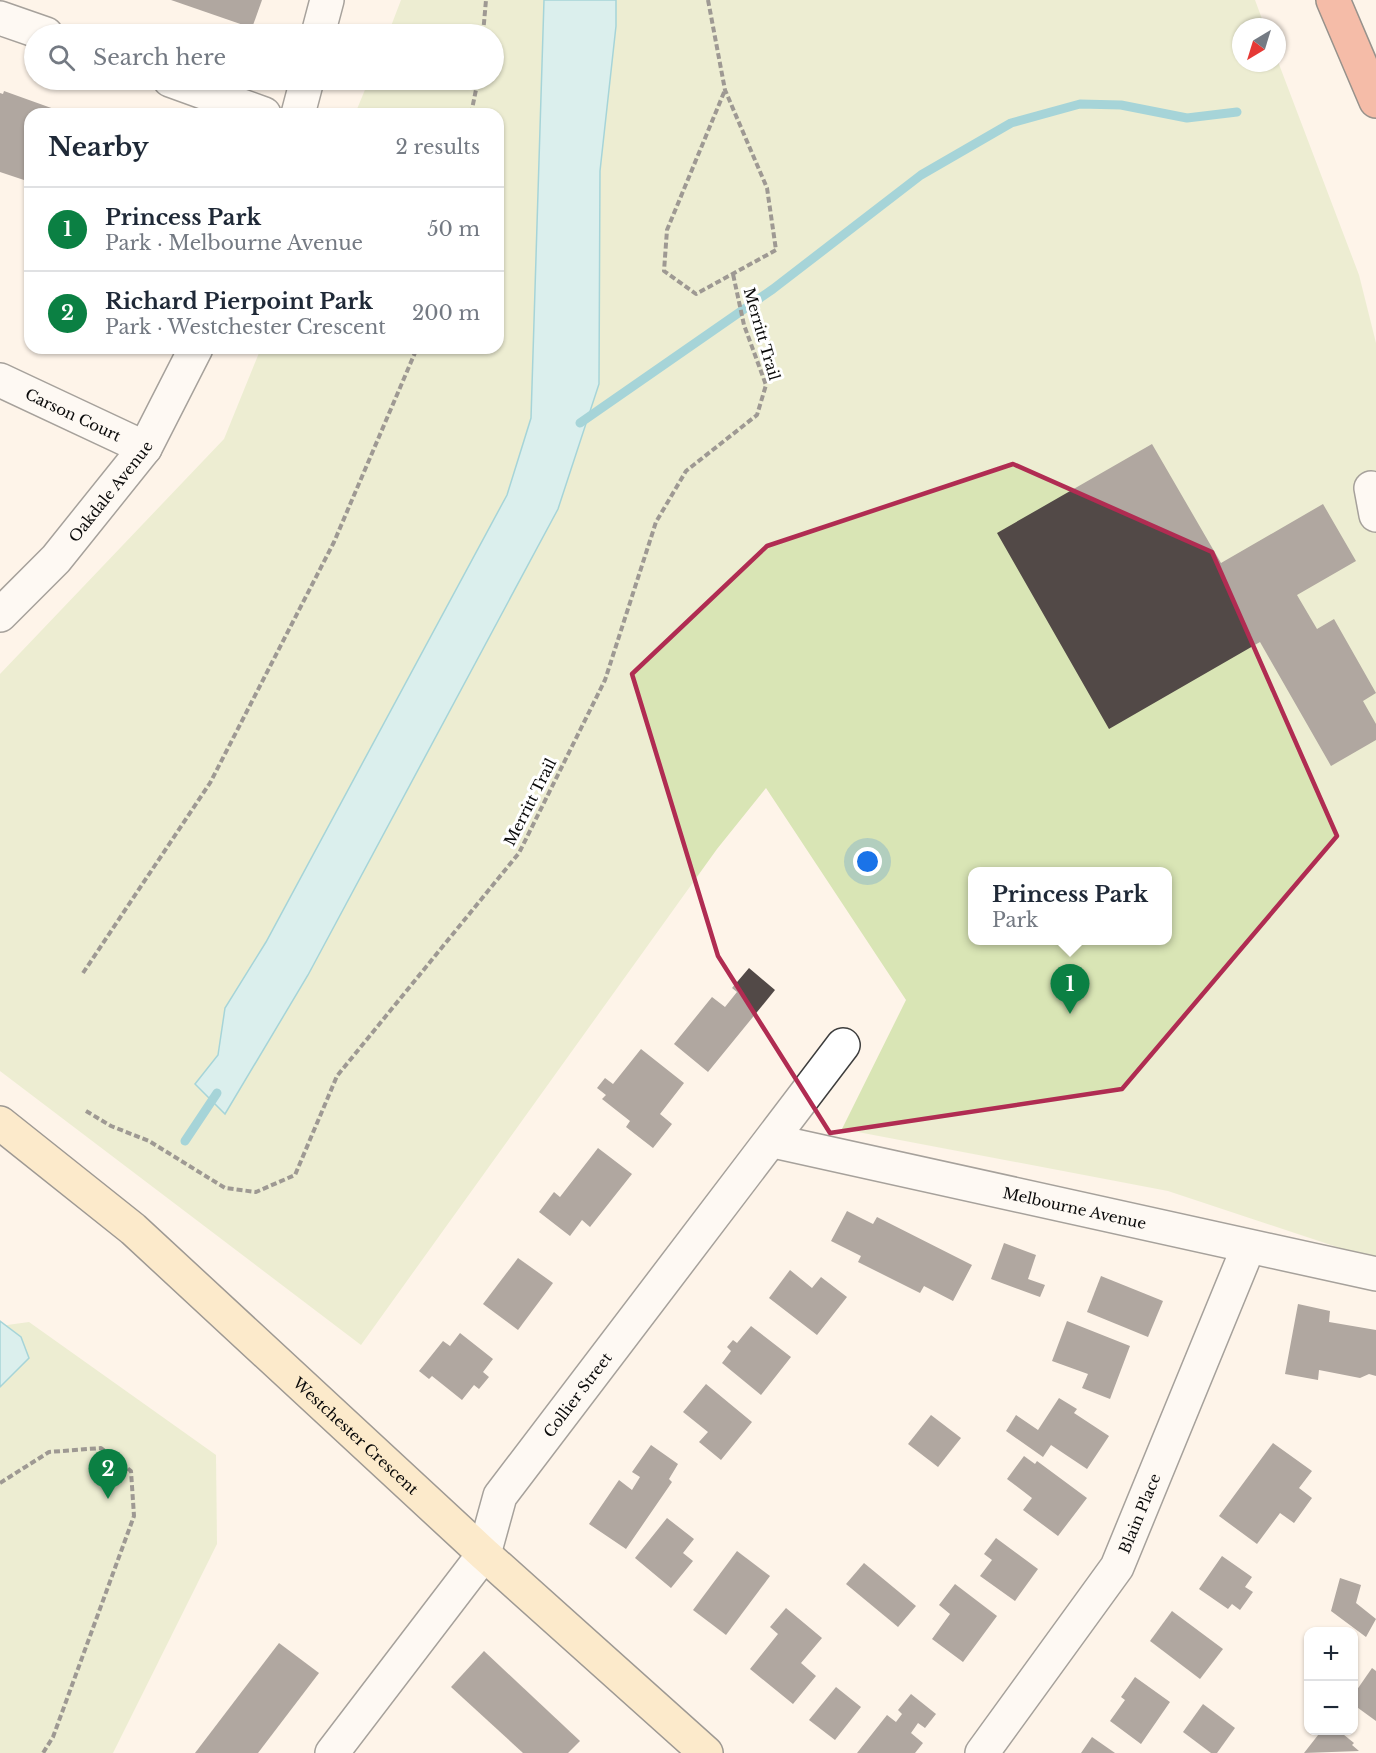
<!DOCTYPE html>
<html lang="en">
<head>
<meta charset="utf-8">
<style>
	:root { --surface:#fff; --page:#f2f2f3; --text:#1f2937; --muted:#747a83; --line:#e0e1e3; --accent:#0b8043 }
	body { margin:0; font-family:"Libre Baskerville",serif; background:var(--page); color:var(--text) }
	.controls { position:absolute; right:18px; bottom:18px; display:grid; overflow:hidden; border-radius:12px; box-shadow:0 2px 4px #0004 }
	.controls button { width:54px; height:54px; display:grid; place-items:center; padding:0; border:0; border-bottom:2px solid var(--line); background:var(--surface); color:var(--text); font:30px sans-serif }
	.compass { position:absolute; left:1232px; top:18px; width:54px; height:54px; border-radius:50%; background:var(--surface); box-shadow:0 2px 4px #0004; rotate:218deg }
	.you { position:absolute; left:868px; top:862px; width:21px; height:21px; margin:-15px; border:4px solid #fff; border-radius:50%; background:#1a73e8; box-shadow:0 0 0 9px #1a73e833 }
	.badge { display:grid; place-items:center; width:39px; height:39px; border-radius:50%; background:var(--accent); color:#fff; font-size:20px; font-weight:700 }
	.pin { position:absolute; translate:-50% -50px; filter:drop-shadow(0 2px 3px #0008) }
	.pin::after { content:''; position:absolute; top:32px; width:21px; height:18px; background:inherit; clip-path:polygon(0 0,100% 0,50% 100%) }
	.popup { position:absolute; left:968px; top:867px; width:204px; height:78px; box-sizing:border-box; display:grid; place-content:center; border-radius:12px; background:var(--surface); filter:drop-shadow(0 2px 4px #0005); font-size:20px; white-space:nowrap; color:var(--muted) }
	.popup b { font-size:22px; color:var(--text) }
	.popup::after { content:''; position:absolute; left:50%; top:100%; margin-left:-12px; border:12px solid transparent; border-top-color:var(--surface) }
	.list { margin:0; padding:0; list-style:none }
	h2 { display:flex; justify-content:space-between; align-items:center; height:78px; margin:0; padding:0 24px; font-size:26px }
	h2 small { font-size:20px; font-weight:400; color:var(--muted) }
	.list li { display:grid; grid-template-columns:39px 1fr auto; gap:18px; align-items:center; box-sizing:border-box; height:84px; padding:0 24px; border-top:2px solid var(--line) }
	.list b { display:block; font-size:22px; white-space:nowrap }
	.list p { margin:0; font-size:20px; white-space:nowrap; color:var(--muted) }
	.list em { font-size:20px; font-style:normal; color:var(--muted) }
	.icon { flex:none; width:33px; height:33px; fill:none; stroke:currentColor; stroke-width:2; stroke-linecap:round; stroke-linejoin:round }
	.map { position:relative; flex:none; width:1376px; height:1753px; overflow:hidden }
	.search { position:absolute; background:var(--surface); box-shadow:0 2px 4px #0004; left:24px; top:24px; width:480px; height:66px; display:flex; align-items:center; gap:15px; box-sizing:border-box; padding:0 21px; border-radius:33px; color:var(--muted); font-size:22px }
	.panel { position:absolute; background:var(--surface); box-shadow:0 2px 4px #0004; left:24px; top:108px; width:480px; height:246px; border-radius:18px }
	.map>svg:first-child { display:block }
	.green { fill:#d9e5b5; fill-rule:evenodd }
	.water { fill:#b1e9f2; stroke:#3caec4; stroke-width:1.5 }
	.lines { fill:none; stroke-linecap:round; stroke-linejoin:round }
	.stream { stroke:#3caec4; stroke-width:9 }
	.building { fill:#524947 }
	.minor-casing { stroke:#3d3d3d; stroke-width:36 }
	.tertiary-casing { stroke:#3d3d3d; stroke-width:36 }
	.secondary-casing { stroke:#2c2c2c; stroke-width:36 }
	.motorway-casing { stroke:#1b1b1b; stroke-width:36 }
	.path { stroke:#2c2c2c; stroke-width:4; stroke-dasharray:6 3; stroke-linecap:butt }
	.minor { stroke:#fff; stroke-width:33 }
	.tertiary { stroke:#fff; stroke-width:33 }
	.secondary { stroke:#fadda7; stroke-width:33 }
	.motorway { stroke:#eb7959; stroke-width:33 }
	.marked { fill:none; stroke:#b02c52; stroke-width:4.5; stroke-linejoin:round }
	.labels { text-anchor:middle; dominant-baseline:central; stroke-width:6; stroke-linejoin:round; paint-order:stroke }
	.street-label { font-size:15px; fill:#0a0a0a; stroke:#fff }
</style>
</head>
<body>
<div class="map">
<svg width="1376" height="1753" viewBox="0 0 1376 1753">
	<rect width="100%" height="100%" fill="#fef4e9"/>
	<g class="green">
		<path d="M 401,0 L 1255,0 L 1265,27 L 1241,27 L 1241,63 L 1277,63 L 1277,59 L 1359,275 L 1376,343 L 1376,1260 L 1168,1191 L 842,1129 L 906,1000 L 766,788 L 717,849 L 361,1345 L 0,1071 L 0,674 L 224,439 L 261,348 L 498,348 L 498,114 L 355,114 L 369,80 L 494,80 L 494,34 L 388,34 ZM 972,872 L 1168,872 L 1168,940 L 972,940 Z"/>
		<polygon points="29,1322 216,1455 217,1544 113,1753 0,1753 0,1326"/>
	</g>
	<g class="water">
		<polygon points="544,0 616,0 616,26 600,171 599,384 558,509 308,975 225,1114 195,1084 218,1055 225,1008 266,942 507,495 531,418"/>
		<polygon points="0,1321 21,1337 29,1358 0,1387"/>
	</g>
	<g class="lines">
		<g class="stream">
			<polyline points="580,423 773,289 921,175 1011,123 1080,104 1121,105 1187,118 1237,112"/>
			<polyline points="185,1141 217,1093"/>
		</g>
	</g>
	<g class="building">
		<polygon points="171,0 262,0 252,28"/>
		<polygon points="4,91 68,114 30,114 30,182 0,172 0,93 3,94"/>
		<polygon points="1152,444 1221,563 1323,504 1356,561 1297,595 1317,629 1334,619 1376,693 1363,701 1376,724 1376,740 1331,766 1260,642 1109,729 997,533"/>
		<polygon points="749,968 775,990 708,1072 674,1044 712,997 725,1007 737,992 732,988"/>
		<polygon points="641,1049 684,1083 660,1114 672,1124 653,1148 626,1127 630,1121 602,1099 606,1095 597,1088 605,1078 613,1084"/>
		<polygon points="598,1148 632,1174 590,1227 582,1220 570,1236 539,1212 554,1192 560,1197"/>
		<polygon points="847,1211 873,1224 877,1217 972,1265 953,1301 924,1286 920,1293 858,1262 861,1256 831,1241"/>
		<polygon points="1004,1243 1036,1255 1028,1279 1045,1285 1040,1297 991,1279"/>
		<polygon points="518,1258 553,1283 518,1330 483,1304"/>
		<polygon points="790,1270 812,1288 821,1277 847,1297 817,1335 769,1298"/>
		<polygon points="1101,1276 1163,1301 1148,1337 1087,1312"/>
		<polygon points="1298,1304 1330,1311 1329,1322 1376,1330 1376,1376 1369,1374 1360,1378 1319,1370 1318,1380 1285,1374"/>
		<polygon points="1067,1321 1130,1346 1110,1399 1082,1388 1088,1374 1052,1361"/>
		<polygon points="751,1326 791,1357 761,1395 722,1363 731,1351 727,1347 733,1340 737,1343"/>
		<polygon points="460,1333 493,1359 483,1372 489,1377 479,1389 474,1385 462,1400 432,1376 429,1379 419,1371 443,1341 450,1346"/>
		<polygon points="706,1384 752,1422 721,1460 699,1442 708,1432 683,1412"/>
		<polygon points="1059,1398 1077,1409 1074,1413 1109,1436 1087,1469 1051,1445 1043,1457 1006,1431 1016,1415 1038,1430"/>
		<polygon points="931,1415 961,1438 938,1467 908,1444"/>
		<polygon points="1273,1443 1312,1471 1299,1488 1312,1498 1294,1523 1280,1513 1257,1544 1219,1516"/>
		<polygon points="651,1445 678,1464 669,1479 672,1482 626,1549 589,1524 619,1480 632,1490 640,1477 632,1472"/>
		<polygon points="1024,1456 1035,1464 1037,1461 1087,1498 1058,1536 1023,1510 1032,1498 1007,1479"/>
		<polygon points="667,1518 694,1539 683,1553 693,1561 671,1588 635,1558"/>
		<polygon points="996,1538 1038,1569 1015,1601 980,1576 992,1560 984,1554"/>
		<polygon points="737,1551 770,1576 726,1635 693,1610"/>
		<polygon points="1222,1556 1252,1577 1245,1587 1253,1592 1240,1610 1232,1604 1228,1609 1199,1589"/>
		<polygon points="864,1563 916,1606 898,1627 846,1584"/>
		<polygon points="1340,1578 1361,1585 1356,1603 1376,1619 1366,1637 1331,1611"/>
		<polygon points="955,1584 997,1616 963,1662 932,1639 950,1614 939,1605"/>
		<polygon points="786,1608 822,1638 801,1663 816,1676 793,1704 750,1669 778,1634 770,1627"/>
		<polygon points="1172,1611 1223,1649 1200,1679 1150,1641"/>
		<polygon points="279,1643 319,1673 258,1753 195,1753"/>
		<polygon points="484,1651 580,1741 568,1753 523,1753 451,1687"/>
		<polygon points="1372,1668 1376,1671 1376,1721 1354,1705 1354,1694"/>
		<polygon points="1135,1677 1170,1702 1141,1744 1110,1721 1125,1700 1121,1697"/>
		<polygon points="836,1687 861,1707 835,1740 809,1720"/>
		<polygon points="911,1694 936,1714 925,1728 918,1723 911,1733 923,1743 915,1753 857,1753 887,1715 896,1722 902,1714 898,1710"/>
		<polygon points="1203,1704 1235,1728 1217,1753 1211,1753 1183,1732"/>
		<polygon points="1322,1730 1338,1730 1354,1743 1352,1745 1359,1751 1304,1753"/>
		<polygon points="1092,1737 1115,1753 1081,1753"/>
	</g>
	<g class="lines">
		<g class="minor-casing">
			<g id="minor">
				<polyline points="0,18 46,34"/>
				<polyline points="170,80 264,114"/>
				<path id="s1" d="M 0,380 L 145,448"/>
				<polyline points="1371,488 1376,515"/>
				<path id="s2" d="M 773,1141 L 1376,1274"/>
				<path id="s3" d="M 332,1753 L 484,1554 L 500,1496 L 843,1045"/>
				<path id="s4" d="M 982,1753 L 1117,1567 L 1248,1248"/>
			</g>
		</g>
		<g class="tertiary-casing">
			<g id="tertiary">
				<polyline points="318,34 327,0"/>
				<polyline points="298,114 307,80"/>
				<path id="s5" d="M 0,615 L 56,559 L 145,448 L 196,348"/>
			</g>
		</g>
		<g class="secondary-casing">
			<g id="secondary">
				<path id="s6" d="M 0,1123 L 133,1229 L 484,1554 L 706,1753"/>
			</g>
		</g>
		<g class="motorway-casing">
			<polyline id="motorway" points="1333,0 1376,101"/>
		</g>
		<g class="path">
			<polyline points="708,0 725,90 767,188 776,250 696,294 664,271 667,230 725,90"/>
			<polyline points="483,34 486,0"/>
			<polyline points="471,114 478,80"/>
			<polyline points="83,973 210,783 334,542 417,348"/>
			<polyline points="86,1111 111,1126 149,1141 225,1188 256,1192 295,1175 337,1076 519,853 605,680 656,522 686,471 757,415 766,385 744,325 733,274"/>
			<polyline points="0,1483 49,1452 101,1448 131,1471 134,1516 53,1737 43,1753"/>
		</g>
		<use href="#minor" class="minor"/>
		<use href="#tertiary" class="tertiary"/>
		<use href="#secondary" class="secondary"/>
		<use href="#motorway" class="motorway"/>
	</g>
	<path d="M0 0H1376V1753H0ZM 1013,464 L 1212,552 L 1337,836 L 1122,1089 L 830,1133 L 718,956 L 632,674 L 767,546 Z" fill="#fef4e9" fill-opacity=".55" fill-rule="evenodd"/>
	<path class="marked" d="M 1013,464 L 1212,552 L 1337,836 L 1122,1089 L 830,1133 L 718,956 L 632,674 L 767,546 Z"/>
	<g class="labels">
		<g class="street-label">
			<text transform="translate(762 334) rotate(74)">Merritt Trail</text>
			<text stroke="none"><textPath href="#s1" startOffset="81">Carson Court</textPath></text>
			<text stroke="none"><textPath href="#s5" startOffset="166">Oakdale Avenue</textPath></text>
			<text transform="translate(530 802) rotate(-63)">Merritt Trail</text>
			<text stroke="none"><textPath href="#s2" startOffset="309">Melbourne Avenue</textPath></text>
			<text stroke="none"><textPath href="#s3" startOffset="438">Collier Street</textPath></text>
			<text stroke="none"><textPath href="#s6" startOffset="474">Westchester Crescent</textPath></text>
			<text stroke="none"><textPath href="#s4" startOffset="288">Blain Place</textPath></text>
		</g>
	</g>
</svg>
<div class="controls">
<button>+</button>
<button>−</button>
</div>
<svg class="compass" viewBox="-18 -18 36 36"><path d="M0-13l5 13h-10z" fill="#e53935"/><path d="M0 13l5-13h-10z" fill="#747a83"/></svg>
<div class="you"></div>
<div class="pin badge" style="left:1070px;top:1014px">1</div>
<div class="popup"><b>Princess Park</b>Park</div>
<div class="pin badge" style="left:108px;top:1499px">2</div>
<div class="search"><svg class="icon" aria-label="search" viewBox="0 0 24 24"><circle cx="10" cy="10" r="6"/><path d="M15 15l6 6"/></svg>Search here</div>
<section class="panel">
<h2>Nearby<small>2 results</small></h2>
<ul class="list">
<li><span class="badge">1</span><div><b>Princess Park</b><p>Park · Melbourne Avenue</p></div><em>50 m</em></li>
<li><span class="badge">2</span><div><b>Richard Pierpoint Park</b><p>Park · Westchester Crescent</p></div><em>200 m</em></li>
</ul>
</section>
</div>
</body>
</html>
